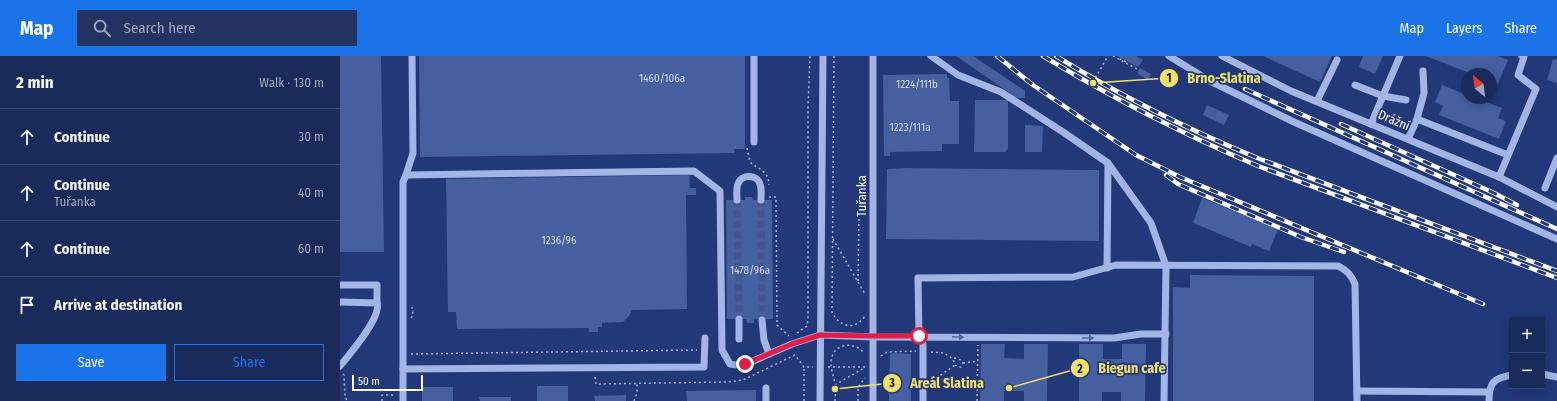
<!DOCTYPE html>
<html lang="en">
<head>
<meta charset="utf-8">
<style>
	:root { --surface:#1a2a5b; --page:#233261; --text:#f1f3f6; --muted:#9fa7bb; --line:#384671; --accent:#1a73e8 }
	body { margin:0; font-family:"Fira Sans Condensed",sans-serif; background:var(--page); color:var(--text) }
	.controls { position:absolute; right:12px; bottom:12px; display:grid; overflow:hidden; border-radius:0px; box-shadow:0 2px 10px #0003 }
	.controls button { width:36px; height:36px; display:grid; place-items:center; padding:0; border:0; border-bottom:1px solid var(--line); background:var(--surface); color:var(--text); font:20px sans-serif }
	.compass { position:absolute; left:1121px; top:12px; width:36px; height:36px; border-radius:50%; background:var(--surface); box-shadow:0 2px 10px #0003; rotate:331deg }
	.scale { position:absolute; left:12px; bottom:10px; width:71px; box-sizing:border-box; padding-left:4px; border:2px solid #fff; border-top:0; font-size:11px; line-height:14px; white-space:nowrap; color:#fff; -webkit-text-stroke:3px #223879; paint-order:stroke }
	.stop { position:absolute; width:12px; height:12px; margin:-9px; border:3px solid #e11d48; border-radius:50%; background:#fff }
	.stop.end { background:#e11d48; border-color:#fff; box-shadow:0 1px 4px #0008 }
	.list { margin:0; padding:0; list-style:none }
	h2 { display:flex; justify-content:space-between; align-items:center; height:52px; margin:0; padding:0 16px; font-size:17px }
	h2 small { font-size:13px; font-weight:400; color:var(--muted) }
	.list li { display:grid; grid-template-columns:26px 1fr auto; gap:12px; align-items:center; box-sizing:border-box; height:56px; padding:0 16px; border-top:1px solid var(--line) }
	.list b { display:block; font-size:15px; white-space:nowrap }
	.list p { margin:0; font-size:13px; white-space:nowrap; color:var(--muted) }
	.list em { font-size:13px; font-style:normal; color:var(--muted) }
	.actions { display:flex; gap:8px; padding:12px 16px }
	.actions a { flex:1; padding:9px 0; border:1px solid var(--accent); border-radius:0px; text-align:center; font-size:14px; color:var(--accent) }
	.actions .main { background:var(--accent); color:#fff }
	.icon { flex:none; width:22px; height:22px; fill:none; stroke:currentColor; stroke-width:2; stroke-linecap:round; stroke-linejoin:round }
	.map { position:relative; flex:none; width:1217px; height:345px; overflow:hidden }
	header { display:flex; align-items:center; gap:24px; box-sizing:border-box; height:56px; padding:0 20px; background:var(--accent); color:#fff }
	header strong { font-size:19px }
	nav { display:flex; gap:22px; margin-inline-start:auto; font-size:14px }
	.search { width:280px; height:36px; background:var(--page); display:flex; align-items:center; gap:10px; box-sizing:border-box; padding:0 14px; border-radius:0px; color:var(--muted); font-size:15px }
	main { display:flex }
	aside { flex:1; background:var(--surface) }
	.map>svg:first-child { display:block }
	.building { fill:#465fa0 }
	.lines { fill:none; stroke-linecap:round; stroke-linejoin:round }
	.minor-tunnel { stroke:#43568d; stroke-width:7; stroke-dasharray:7 3.5; stroke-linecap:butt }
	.path { stroke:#a4b5e5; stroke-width:1.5; stroke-dasharray:2 3; stroke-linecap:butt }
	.minor { stroke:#a4b5e5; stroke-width:7 }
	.rail-casing { stroke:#fff; stroke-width:4.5 }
	.rail { stroke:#223879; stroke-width:3; stroke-dasharray:9; stroke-linecap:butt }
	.oneway { fill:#50649f }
	.route { stroke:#e11d48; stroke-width:5 }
	.labels { text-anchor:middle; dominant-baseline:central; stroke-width:3.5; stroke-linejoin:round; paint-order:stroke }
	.number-label { font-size:11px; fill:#d1d7e7 }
	.street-label { font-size:13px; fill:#fff; stroke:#223879 }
	.leader { fill:none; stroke:#f0e166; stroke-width:1.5 }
	.callout-dot { fill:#f0e166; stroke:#223879; stroke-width:1.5 }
	.mark-label { font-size:12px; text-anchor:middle; font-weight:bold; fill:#111 }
	.callout-label { font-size:14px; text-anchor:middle; font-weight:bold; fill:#f0e166; stroke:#223879; stroke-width:3.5; stroke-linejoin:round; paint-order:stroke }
</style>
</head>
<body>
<header>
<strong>Map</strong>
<div class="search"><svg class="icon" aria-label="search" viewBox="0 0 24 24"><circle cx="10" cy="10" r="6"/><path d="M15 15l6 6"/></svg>Search here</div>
<nav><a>Map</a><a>Layers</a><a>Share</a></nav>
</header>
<main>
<aside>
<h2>2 min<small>Walk · 130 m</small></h2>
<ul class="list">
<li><svg class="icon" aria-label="ahead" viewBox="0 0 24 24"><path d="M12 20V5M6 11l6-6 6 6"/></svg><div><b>Continue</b></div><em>30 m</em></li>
<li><svg class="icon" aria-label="ahead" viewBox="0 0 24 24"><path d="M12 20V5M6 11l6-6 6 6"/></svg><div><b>Continue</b><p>Tuřanka</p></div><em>40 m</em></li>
<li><svg class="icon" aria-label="ahead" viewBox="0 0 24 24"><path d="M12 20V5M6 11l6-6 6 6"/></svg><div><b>Continue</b></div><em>60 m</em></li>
<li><svg class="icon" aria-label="arrive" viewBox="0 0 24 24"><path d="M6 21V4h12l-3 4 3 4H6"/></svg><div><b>Arrive at destination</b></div></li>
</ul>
<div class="actions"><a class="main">Save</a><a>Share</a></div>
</aside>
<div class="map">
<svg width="1217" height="345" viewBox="0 0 1217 345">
	<rect width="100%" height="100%" fill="#223879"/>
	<g class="building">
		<polygon points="0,0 41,0 44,196 0,196"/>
		<polygon points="79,0 405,0 405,93 394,93 395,97 80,101"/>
		<polygon points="616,0 633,0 685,35 685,42 677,42"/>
		<polygon points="777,0 796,0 803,4 798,11"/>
		<polygon points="923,0 992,0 980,26"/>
		<polygon points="1023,0 1043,0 1035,18 1019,11"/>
		<polygon points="1086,0 1158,0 1168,4 1158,28 1151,25 1151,18 1132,18"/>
		<polygon points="1213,3 1217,4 1217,27 1207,24"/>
		<polygon points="800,12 811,18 808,24 797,17"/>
		<polygon points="607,18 607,22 609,22 610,45 619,45 619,88 602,88 602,95 550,96 550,100 544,100 543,19"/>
		<polygon points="1102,29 1127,39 1127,42 1136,42 1162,52 1158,62 1166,65 1159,83 1099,59 1103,50 1095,46"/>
		<polygon points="635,44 668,44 668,93 665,96 634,96"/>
		<polygon points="867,49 889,59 884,69 863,59"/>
		<polygon points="685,69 703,70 702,96 685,96"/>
		<polygon points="566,112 759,114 759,185 546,183 547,113"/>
		<polygon points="349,119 350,132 356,132 356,139 346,139 347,253 292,254 289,260 283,266 262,267 262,271 258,271 258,276 249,276 249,272 117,273 116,256 108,256 106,123"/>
		<polygon points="405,141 412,141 413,144 432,144 433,263 414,263 414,267 407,267 406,263 387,263 386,144 405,144"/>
		<polygon points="862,142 938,173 929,195 912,188 911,191 853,167"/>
		<polygon points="850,219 974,220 974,345 833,345 833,231 850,232"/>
		<polygon points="641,288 665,288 664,302 684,303 684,288 708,288 707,345 684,345 684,335 664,335 664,345 640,345"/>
		<polygon points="739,288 763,288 763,303 782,303 782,288 806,288 805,345 781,345 781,336 762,336 762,345 739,345"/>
		<polygon points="551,297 571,298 571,345 549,345 550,299"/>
		<rect x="197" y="330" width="31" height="15"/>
		<rect x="82" y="331" width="31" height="14"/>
		<polygon points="416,334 416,345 347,345 346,335"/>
		<polygon points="286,339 286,345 255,345 254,340"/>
		<polygon points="139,341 171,341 171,345 140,345"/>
	</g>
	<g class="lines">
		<g class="minor-tunnel">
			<polyline points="397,144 399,263"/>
			<polyline points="421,144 422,264"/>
		</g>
		<g class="path">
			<path d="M 494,0 L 492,256 C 499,271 515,275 525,260"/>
			<polyline points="773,0 797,13"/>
			<polyline points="780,4 781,3 786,6"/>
			<polyline points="753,26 768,0"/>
			<path d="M 407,92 L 410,106 C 418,113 429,115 429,129"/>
			<polyline points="429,141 436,141 437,269 449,280"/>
			<polyline points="493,183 525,238"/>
			<polyline points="518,225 519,157 524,151"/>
			<polyline points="71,262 73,259 72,251"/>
			<polyline points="457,277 467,270 468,262 468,51 470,0"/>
			<polyline points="591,296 604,297 613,303"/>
			<polyline points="71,298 357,294"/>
			<polyline points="541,300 547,296 576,295"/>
			<polygon points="614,302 621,304 623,307 621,311 618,311 615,309 613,303"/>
			<polyline points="623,307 638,305"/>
			<polyline points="488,311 525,311"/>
			<polyline points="3,318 4,319 5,342 9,345"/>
			<polyline points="255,321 256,328 388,326 403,324 455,299 464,311 473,311"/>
			<polyline points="591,321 598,321 615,309"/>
			<polyline points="495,329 524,312"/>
			<polyline points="42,345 42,339 54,339"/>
			<polyline points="294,345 297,337 297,328"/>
			<polyline points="464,345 464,311"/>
			<path d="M 495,345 C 495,340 496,334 495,329 C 494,319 488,309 493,298 C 499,286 519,287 524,298"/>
			<polyline points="518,345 518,331 525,322"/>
			<polyline points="637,345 638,289"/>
		</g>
		<g class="minor">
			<polyline points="533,0 533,345"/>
			<polyline points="591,0 618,19 661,36 723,76 768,107 811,167 826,210 824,345"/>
			<polyline points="829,0 870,25 954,66 1217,183"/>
			<polyline points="882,0 951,35 1159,121 1217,151"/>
			<polyline points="1015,29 1043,40 1066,44"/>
			<polyline points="977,45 997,4"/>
			<polyline points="1077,63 1168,99"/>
			<polyline points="1031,68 1060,0"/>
			<polyline points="1068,83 1077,63 1084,37 1083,15"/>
			<polyline points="414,86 414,0"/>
			<polyline points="66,119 73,97 72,0"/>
			<polyline points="1159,121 1196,33 1178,19 1184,1 1182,0"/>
			<polyline points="1205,132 1217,102"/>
			<path d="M 397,144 C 397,140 396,132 398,128 C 401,118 417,118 420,128 C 422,133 421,139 421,144"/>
			<polyline points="767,212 768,107"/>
			<polyline points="0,229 37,229 37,247"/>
			<path d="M 0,246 L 37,247 C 42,261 9,299 0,310"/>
			<polyline points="422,264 424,284 429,298 452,288 480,279 533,281 774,282 801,278 826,278"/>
			<polyline points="399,283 399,263"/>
			<polyline points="63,313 364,311 365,282"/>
			<polyline points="1202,318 1217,321"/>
			<polyline points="426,332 426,345"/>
			<polyline points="1017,335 1149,336"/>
			<path d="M 63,345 L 63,126 L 66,119 L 354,115 L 380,135 L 382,294 L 390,308 C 403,312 417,303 429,298"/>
			<polyline points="480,345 483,0"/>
			<path d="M 583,345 L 583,288 L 579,280 L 578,222 L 733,221 L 776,209 L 998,210 C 1007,214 1011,219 1015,228 L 1017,345"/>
			<path d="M 1149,345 C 1149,326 1154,322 1172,319"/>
		</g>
		<g class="rail-casing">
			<g id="rail">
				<polyline points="657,0 693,29 796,99 840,121 1143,248"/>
				<path d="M 703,0 C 772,42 843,78 918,110 L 1217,222"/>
				<path d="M 716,0 C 781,40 849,74 920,103 L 1217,215"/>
				<polyline points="905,33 1217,173"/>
				<polyline points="1001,68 1154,137 1177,149"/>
				<polyline points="826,119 838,128 961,181 1004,196"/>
			</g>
		</g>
		<use href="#rail" class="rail"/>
	</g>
	<defs><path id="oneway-solid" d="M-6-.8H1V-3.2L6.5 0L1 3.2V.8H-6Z"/></defs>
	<g class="oneway">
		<use href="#oneway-solid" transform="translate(618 281) rotate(2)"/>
		<use href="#oneway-solid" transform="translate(748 282)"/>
	</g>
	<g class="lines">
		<polyline class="route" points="405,308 452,288 480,279 533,280 579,280"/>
	</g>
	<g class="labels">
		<g class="number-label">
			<text x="322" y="22">1460/106a</text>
			<text x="577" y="28">1224/111b</text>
			<text x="570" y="71">1223/111a</text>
			<text x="219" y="184">1236/96</text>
			<text x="410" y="214">1478/96a</text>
		</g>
		<g class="street-label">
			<text transform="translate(1054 64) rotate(23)">Drážní</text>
			<text transform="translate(521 140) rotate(-90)">Tuřanka</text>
		</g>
	</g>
	<path class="leader" d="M753 27L829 22M669 332L740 312M495 333L552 327"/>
	<g class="callout-dot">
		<circle cx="753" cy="27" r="4"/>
		<circle cx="669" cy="332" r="4"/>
		<circle cx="495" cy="333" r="4"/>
		<circle cx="829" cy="22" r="10"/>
		<circle cx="740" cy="312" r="10"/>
		<circle cx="552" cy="327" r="10"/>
	</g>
	<g class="mark-label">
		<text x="829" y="26">1</text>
		<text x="740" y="317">2</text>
		<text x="552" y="331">3</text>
	</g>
	<g class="callout-label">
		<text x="884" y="27">Brno-Slatina</text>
		<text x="792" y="317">Biegun cafe</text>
		<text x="607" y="332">Areál Slatina</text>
	</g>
</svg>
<div class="controls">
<button>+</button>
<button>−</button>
</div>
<svg class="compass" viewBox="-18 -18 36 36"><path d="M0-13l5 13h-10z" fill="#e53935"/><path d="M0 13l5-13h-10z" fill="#9fa7bb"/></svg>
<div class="scale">50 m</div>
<div class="stop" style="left:579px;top:280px"></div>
<div class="stop end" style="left:405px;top:308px"></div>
</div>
</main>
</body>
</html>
